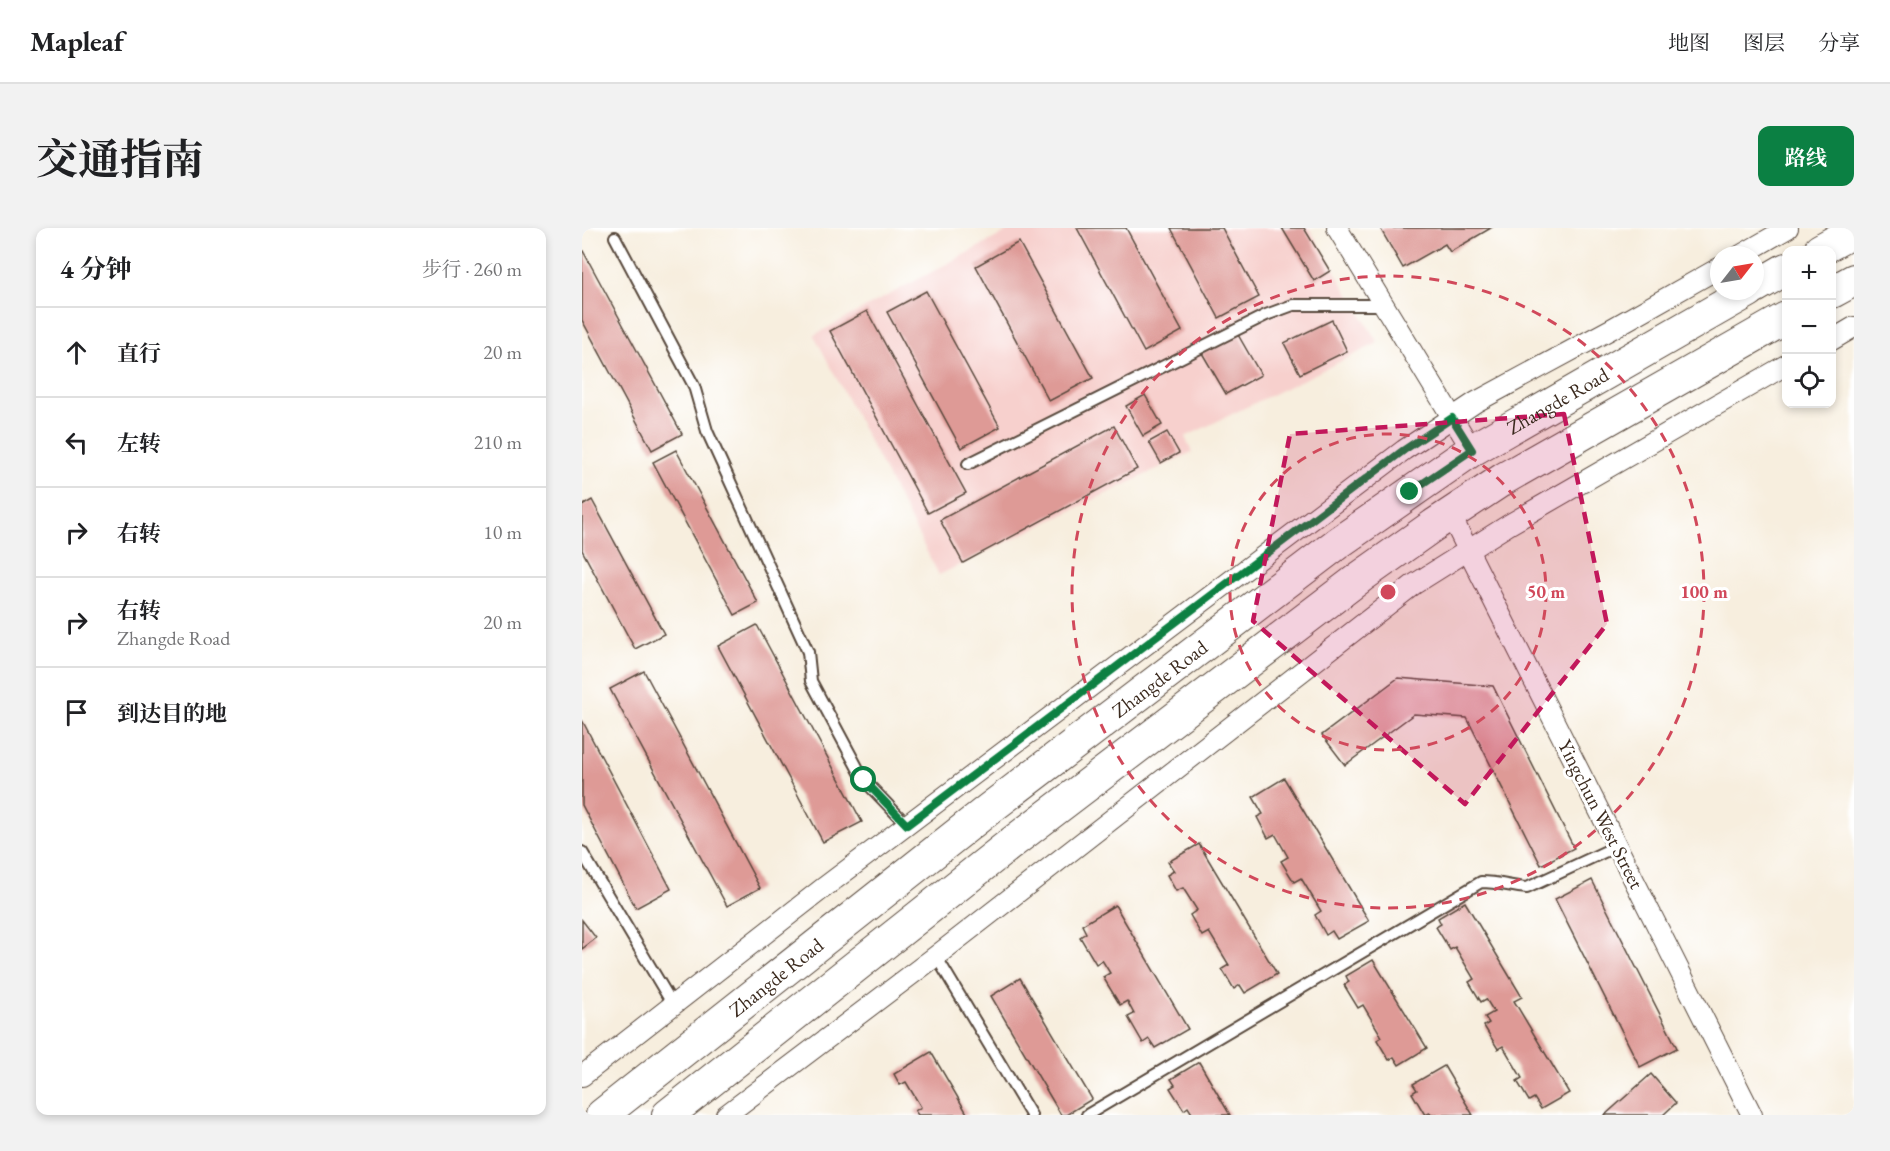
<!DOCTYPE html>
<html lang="zh">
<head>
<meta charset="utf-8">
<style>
	:root { --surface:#fff; --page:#f2f2f2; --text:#202124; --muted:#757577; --line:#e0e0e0; --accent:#0b8043 }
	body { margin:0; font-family:"EB Garamond","Noto Serif SC",serif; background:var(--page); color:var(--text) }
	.controls { position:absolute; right:18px; top:18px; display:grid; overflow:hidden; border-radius:12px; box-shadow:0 3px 9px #0003 }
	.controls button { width:54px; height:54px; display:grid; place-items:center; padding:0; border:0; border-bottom:2px solid var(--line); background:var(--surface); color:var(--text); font:30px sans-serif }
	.compass { position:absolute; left:1128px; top:18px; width:54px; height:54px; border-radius:50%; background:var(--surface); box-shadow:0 3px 9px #0003; rotate:59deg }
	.stop { position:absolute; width:18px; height:18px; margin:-14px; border:4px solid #0b8043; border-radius:50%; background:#fff }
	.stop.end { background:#0b8043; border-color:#fff; box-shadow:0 2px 6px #0008 }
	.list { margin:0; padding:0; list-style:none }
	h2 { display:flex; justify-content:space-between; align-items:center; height:78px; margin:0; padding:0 24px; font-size:26px }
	h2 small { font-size:20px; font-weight:400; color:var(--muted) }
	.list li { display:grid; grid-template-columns:39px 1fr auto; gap:18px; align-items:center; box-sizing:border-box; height:90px; padding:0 24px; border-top:2px solid var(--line) }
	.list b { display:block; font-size:22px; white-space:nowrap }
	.list p { margin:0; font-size:20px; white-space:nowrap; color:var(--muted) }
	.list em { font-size:20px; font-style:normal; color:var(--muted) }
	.icon { flex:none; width:33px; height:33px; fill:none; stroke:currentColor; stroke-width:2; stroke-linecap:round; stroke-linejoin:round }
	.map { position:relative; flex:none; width:1272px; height:887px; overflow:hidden; border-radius:12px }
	header { display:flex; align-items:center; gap:36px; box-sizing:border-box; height:84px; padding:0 30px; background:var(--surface); border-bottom:2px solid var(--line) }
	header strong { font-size:28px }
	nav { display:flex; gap:33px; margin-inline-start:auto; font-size:21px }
	.intro { display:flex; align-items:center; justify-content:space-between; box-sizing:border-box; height:144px; padding:0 36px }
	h1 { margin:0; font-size:42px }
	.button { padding:15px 27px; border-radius:12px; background:var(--accent); color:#fff; font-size:21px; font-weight:700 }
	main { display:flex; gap:36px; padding:0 36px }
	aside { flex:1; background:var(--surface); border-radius:12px; box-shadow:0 3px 9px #0003 }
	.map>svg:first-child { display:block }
	.built { fill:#f7d0cd }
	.building { fill:#de9a96 }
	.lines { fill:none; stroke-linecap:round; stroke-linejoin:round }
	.service-casing { stroke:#57473b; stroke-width:14 }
	.minor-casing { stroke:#57473b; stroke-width:22 }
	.primary-casing { stroke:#57473b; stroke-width:34 }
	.service { stroke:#fff; stroke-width:10 }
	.minor { stroke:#fff; stroke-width:20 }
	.primary { stroke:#fff; stroke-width:32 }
	.route { stroke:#0b8043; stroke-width:8 }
	.marked { fill:#c2185b; fill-opacity:0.2; stroke:#c2185b; stroke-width:4.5; stroke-dasharray:12 8; stroke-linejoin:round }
	.ring { fill:none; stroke:#d1495b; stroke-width:3; stroke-dasharray:10 8 }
	.labels { text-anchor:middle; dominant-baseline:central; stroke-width:6; stroke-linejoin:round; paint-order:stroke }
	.street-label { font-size:20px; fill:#3b2a1e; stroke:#fff }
	.centre { fill:#d1495b; stroke:#fff; stroke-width:3 }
	.ring-label { font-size:18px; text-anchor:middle; font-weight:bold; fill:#d1495b; stroke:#fff; stroke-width:6; stroke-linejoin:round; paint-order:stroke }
</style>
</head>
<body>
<header>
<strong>Mapleaf</strong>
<nav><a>地图</a><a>图层</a><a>分享</a></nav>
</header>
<div class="intro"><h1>交通指南</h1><a class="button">路线</a></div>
<main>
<aside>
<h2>4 分钟<small>步行 · 260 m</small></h2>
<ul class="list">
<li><svg class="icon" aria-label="ahead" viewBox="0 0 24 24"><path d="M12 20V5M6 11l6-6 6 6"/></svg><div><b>直行</b></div><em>20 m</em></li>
<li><svg class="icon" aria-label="left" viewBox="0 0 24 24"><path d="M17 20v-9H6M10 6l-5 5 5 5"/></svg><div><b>左转</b></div><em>210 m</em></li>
<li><svg class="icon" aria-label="right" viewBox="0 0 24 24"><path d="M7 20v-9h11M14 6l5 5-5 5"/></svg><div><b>右转</b></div><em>10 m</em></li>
<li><svg class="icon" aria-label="right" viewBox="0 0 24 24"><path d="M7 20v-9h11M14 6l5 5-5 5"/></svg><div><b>右转</b><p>Zhangde Road</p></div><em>20 m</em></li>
<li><svg class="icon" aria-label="arrive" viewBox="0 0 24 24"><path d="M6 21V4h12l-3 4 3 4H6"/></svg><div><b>到达目的地</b></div></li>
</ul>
</aside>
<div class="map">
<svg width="1272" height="887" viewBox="0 0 1272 887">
	<rect width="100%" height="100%" fill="#fff"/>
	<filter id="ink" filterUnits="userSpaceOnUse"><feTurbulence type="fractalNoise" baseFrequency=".0167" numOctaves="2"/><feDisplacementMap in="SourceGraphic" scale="12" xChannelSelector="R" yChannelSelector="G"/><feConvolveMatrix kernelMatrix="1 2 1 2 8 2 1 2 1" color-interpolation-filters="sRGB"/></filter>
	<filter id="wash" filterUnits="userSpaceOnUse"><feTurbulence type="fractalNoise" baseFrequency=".008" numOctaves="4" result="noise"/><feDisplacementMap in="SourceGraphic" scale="24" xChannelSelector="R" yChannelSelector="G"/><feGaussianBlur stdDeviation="1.35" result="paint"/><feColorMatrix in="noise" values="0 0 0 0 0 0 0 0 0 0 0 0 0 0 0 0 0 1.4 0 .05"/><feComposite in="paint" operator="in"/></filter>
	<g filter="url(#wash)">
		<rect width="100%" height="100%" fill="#f7eede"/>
		<polygon class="built" points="432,0 727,0 796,115 603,209 610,224 357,347 232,107"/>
		<g id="blocks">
			<g class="building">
				<polygon points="495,0 544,0 600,103 562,124"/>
				<polygon points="589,0 640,0 677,69 637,90"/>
				<polygon points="700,0 722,0 748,43 732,53"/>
				<polygon points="798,0 909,0 868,24 863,16 821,40"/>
				<polygon points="437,14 511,150 467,173 394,38"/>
				<polygon points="0,21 100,206 70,222 0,92"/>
				<polygon points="344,63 418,199 379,220 305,84"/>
				<polygon points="285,83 384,265 346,285 248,103"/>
				<polygon points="750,92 765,123 718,146 702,115"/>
				<polygon points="655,105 679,147 644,166 620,125"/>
				<polygon points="563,167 580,197 561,208 544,178"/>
				<polygon points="532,198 555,241 381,335 358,292"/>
				<polygon points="585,204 597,225 579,235 567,214"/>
				<polygon points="94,222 176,375 153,387 71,234"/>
				<polygon points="10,272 82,406 53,421 0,322 0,278"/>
				<polygon points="175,397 280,594 241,614 136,418"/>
				<polygon points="62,443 178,660 145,678 28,461"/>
				<polygon points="816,450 911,458 992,620 959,637 885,490 832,486 763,537 740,507"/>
				<polygon points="0,492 89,661 54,680 0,577"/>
				<polygon points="702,550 787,693 755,711 750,703 744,707 733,687 739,683 719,650 712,654 699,633 706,629 693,606 686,610 675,589 681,586 671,569"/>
				<polygon points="617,616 695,746 663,765 658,757 652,761 640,741 647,737 627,704 620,708 608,687 615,682 601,660 594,663 585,647 592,643 586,634"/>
				<polygon points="1010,652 1095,820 1058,839 973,671"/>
				<polygon points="883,674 940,769 932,773 987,865 959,881 952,870 947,873 935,853 940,850 921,818 916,821 902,798 907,795 903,789 912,784 904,771 899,774 887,754 892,751 873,719 868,722 854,699 859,696 856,690"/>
				<polygon points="533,677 606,801 573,820 567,811 561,815 546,789 552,786 545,773 538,777 521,749 528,745 520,732 514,736 498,709 504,705 500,697"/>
				<polygon points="0,692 14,710 0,721"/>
				<polygon points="791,732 845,820 817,837 812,829 807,832 795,812 800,809 781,777 776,780 762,757 767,754 764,748"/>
				<polygon points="438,750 510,871 484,887 479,887 409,768"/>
				<polygon points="349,824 386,887 336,887 333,883 339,879 324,854 318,857 312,846"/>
				<polygon points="617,834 648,887 611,887 606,879 602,882 588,860 593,857 589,851"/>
				<polygon points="862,838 891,887 849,887 848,885 843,887 830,865 835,862 831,856"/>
				<polygon points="1069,846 1094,875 1081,887 1023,887"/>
			</g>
		</g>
	</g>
	<g filter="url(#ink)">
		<use href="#blocks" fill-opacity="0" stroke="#57473b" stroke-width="1.5"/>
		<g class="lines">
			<g class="service-casing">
				<g id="service">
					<polyline points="33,9 112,158 125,203 226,424 229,453 282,552 325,597"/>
					<polyline points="386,236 684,87 711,77 802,77"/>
					<polyline points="0,624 91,777"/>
					<polyline points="354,728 449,887"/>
					<path d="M 505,887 L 899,654 C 917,654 929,659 945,660 L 1035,618"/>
				</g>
			</g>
			<g class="minor-casing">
				<g id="minor">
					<polyline points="755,0 890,222"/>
					<polyline points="1159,27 1206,0"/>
					<polyline points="1250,112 1272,99"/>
					<polyline points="868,286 1170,887"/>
					<polyline points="0,848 240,661 822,222 894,174 1031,100 1137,40"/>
					<polyline points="144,887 354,728 831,357 928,296 1204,137"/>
				</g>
			</g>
			<g class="primary-casing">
				<g id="primary">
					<polyline points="1238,22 1272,3"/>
					<polyline points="1173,59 1204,41"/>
					<polyline points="1250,64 1272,52"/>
					<path id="s1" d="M 20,887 L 407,581 L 756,315 L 890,222 L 1167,63"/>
					<polyline points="86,887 432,613 780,348 852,297 923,250 1204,90"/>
				</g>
			</g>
			<use href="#service" class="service"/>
			<use href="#minor" class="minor"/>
			<use href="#primary" class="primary"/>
		</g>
	</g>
	<g class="lines" filter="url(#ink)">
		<polyline class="route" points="282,552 325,597 822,222 870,190 890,222 828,264"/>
	</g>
	<path class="marked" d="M 982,186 L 1025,396 L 883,576 L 671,393 L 708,206 Z"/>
	<g class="ring">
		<circle cx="806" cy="364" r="158"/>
		<circle cx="806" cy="364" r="316"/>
	</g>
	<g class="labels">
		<g class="street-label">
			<text stroke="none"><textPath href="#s1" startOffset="1194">Zhangde Road</textPath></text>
			<text stroke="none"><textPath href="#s1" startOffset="708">Zhangde Road</textPath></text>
			<text transform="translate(1019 586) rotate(63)">Yingchun West Street</text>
			<text stroke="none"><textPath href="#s1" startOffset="222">Zhangde Road</textPath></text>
		</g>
	</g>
	<circle cx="806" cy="364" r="9" class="centre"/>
	<g class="ring-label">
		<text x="964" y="370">50 m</text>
		<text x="1122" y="370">100 m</text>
	</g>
</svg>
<div class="controls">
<button>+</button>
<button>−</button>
<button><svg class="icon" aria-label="locate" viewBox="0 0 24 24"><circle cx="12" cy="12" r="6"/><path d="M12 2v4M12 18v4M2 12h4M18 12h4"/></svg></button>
</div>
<svg class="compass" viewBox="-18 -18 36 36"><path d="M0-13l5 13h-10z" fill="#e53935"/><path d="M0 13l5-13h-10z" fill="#757577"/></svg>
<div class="stop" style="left:282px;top:552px"></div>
<div class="stop end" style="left:828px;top:264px"></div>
</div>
</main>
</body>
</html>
